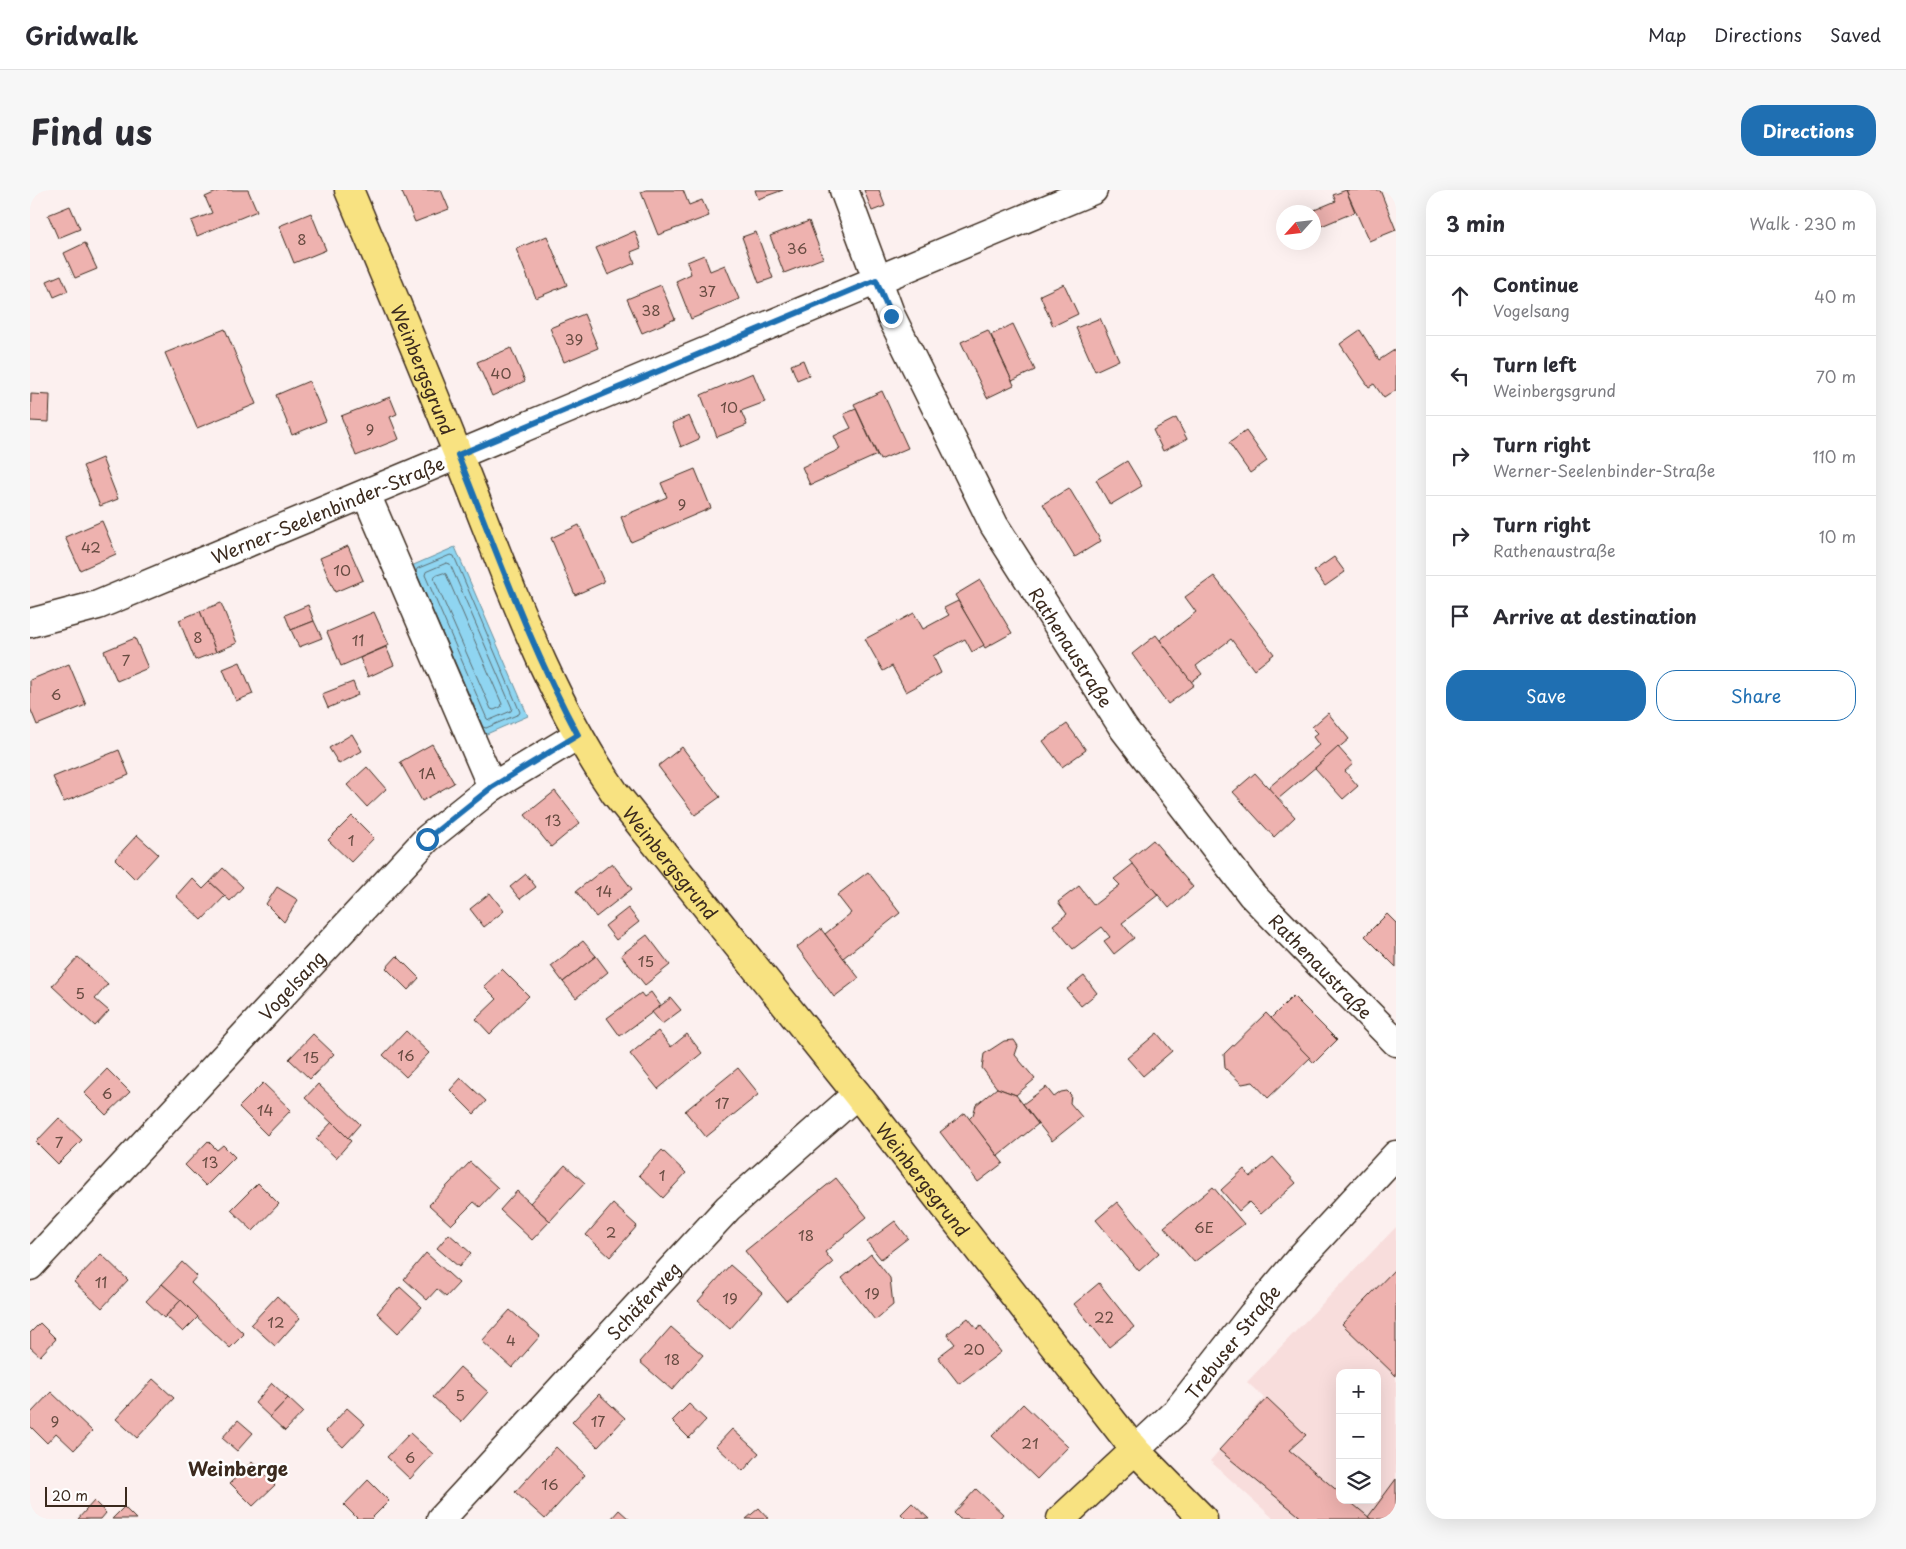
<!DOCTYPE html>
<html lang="en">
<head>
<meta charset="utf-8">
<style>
	:root { --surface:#fff; --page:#f7f7f7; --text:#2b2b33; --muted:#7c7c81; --line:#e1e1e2; --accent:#1f6fb2 }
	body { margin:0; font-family:"Playpen Sans",sans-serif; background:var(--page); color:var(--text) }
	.controls { position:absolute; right:15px; bottom:15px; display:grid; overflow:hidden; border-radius:10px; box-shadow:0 5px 20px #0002 }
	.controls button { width:45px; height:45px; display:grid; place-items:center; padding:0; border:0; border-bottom:1px solid var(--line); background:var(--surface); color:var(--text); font:25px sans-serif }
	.compass { position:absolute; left:1246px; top:15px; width:45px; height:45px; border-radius:50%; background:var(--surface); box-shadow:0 5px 20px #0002; rotate:243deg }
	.scale { position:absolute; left:15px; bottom:12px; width:82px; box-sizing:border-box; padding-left:5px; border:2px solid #3b2a1e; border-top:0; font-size:14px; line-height:18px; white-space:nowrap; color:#3b2a1e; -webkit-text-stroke:4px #fff; paint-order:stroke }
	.stop { position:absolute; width:15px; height:15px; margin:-11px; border:4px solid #1f6fb2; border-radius:50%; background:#fff }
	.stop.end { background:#1f6fb2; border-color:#fff; box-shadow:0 1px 5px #0008 }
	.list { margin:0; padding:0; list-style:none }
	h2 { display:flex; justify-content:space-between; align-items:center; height:65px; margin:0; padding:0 20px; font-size:21px }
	h2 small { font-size:16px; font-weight:400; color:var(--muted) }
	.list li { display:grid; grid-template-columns:32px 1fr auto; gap:15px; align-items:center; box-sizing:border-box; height:80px; padding:0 20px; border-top:1px solid var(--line) }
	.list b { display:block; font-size:19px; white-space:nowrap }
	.list p { margin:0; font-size:16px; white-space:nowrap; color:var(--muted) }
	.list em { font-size:16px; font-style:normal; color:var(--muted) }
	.actions { display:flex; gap:10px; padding:15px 20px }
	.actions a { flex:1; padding:11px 0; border:1px solid var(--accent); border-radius:20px; text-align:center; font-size:18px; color:var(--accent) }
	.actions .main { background:var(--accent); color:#fff }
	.icon { flex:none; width:28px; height:28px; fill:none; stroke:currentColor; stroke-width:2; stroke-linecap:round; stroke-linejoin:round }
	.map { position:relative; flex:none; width:1366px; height:1329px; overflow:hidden; border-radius:20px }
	header { display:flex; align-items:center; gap:30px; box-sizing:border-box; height:70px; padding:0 25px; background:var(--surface); border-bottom:1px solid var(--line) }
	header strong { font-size:24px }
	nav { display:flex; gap:28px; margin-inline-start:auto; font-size:18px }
	.intro { display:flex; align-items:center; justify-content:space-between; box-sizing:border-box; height:120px; padding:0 30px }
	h1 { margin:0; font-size:35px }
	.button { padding:12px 22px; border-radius:20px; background:var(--accent); color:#fff; font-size:18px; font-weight:700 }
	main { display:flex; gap:30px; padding:0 30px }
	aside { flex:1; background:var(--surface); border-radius:20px; box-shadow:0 5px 20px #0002 }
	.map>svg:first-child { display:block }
	.built { fill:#f8dddc; fill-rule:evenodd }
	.water { fill:#8fd5f1; stroke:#6d919d }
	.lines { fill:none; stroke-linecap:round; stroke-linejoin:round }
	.shore { stroke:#5d6e72; stroke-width:1 }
	.building { fill:#eeb2af; stroke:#3b2a1e }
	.minor-casing { stroke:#3b2a1e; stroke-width:31 }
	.major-casing { stroke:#3b2a1e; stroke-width:31 }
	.minor { stroke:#fff; stroke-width:28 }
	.major { stroke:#f8e281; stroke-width:28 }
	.route { stroke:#1f6fb2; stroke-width:6 }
	.labels { text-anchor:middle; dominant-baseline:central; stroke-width:4.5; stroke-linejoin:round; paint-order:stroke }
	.number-label { font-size:15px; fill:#684c42 }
	.street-label { font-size:18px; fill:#3b2a1e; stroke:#fff }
	.neighbourhood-label { font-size:19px; font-weight:bold; fill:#3b2a1e; stroke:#fff }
</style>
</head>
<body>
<header>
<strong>Gridwalk</strong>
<nav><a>Map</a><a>Directions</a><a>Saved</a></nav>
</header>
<div class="intro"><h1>Find us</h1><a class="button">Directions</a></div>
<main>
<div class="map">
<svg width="1366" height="1329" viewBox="0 0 1366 1329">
	<rect width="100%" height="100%" fill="#fcf0ef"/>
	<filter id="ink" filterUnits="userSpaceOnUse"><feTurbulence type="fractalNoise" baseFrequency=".02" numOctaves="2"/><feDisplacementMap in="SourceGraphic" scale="10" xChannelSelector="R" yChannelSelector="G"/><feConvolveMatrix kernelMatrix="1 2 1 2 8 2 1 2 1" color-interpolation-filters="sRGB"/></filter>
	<g filter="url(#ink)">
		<path class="built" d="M 1366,1037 L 1366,1329 L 1244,1329 L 1180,1271 L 1234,1208 L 1217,1192 ZM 1310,1183 L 1347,1183 L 1347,1310 L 1310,1310 Z"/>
		<polygon class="water" points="425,357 498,526 452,546 379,377"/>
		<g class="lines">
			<g class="shore">
				<polygon points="421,365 424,366 490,522 489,524 456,538 453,537 386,382 387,379"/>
				<polygon points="417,373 420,374 482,518 481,521 460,530 457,529 395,385 396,382"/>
				<polygon points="414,383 416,384 472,514 471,517 464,520 461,519 404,389 405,386"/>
			</g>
		</g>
		<g class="building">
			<polygon points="191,0 218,0 227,21 167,46 161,31 182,23 175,7"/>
			<polygon points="371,0 411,0 419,19 385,32"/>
			<polygon points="616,0 653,0 659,15 672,10 679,26 628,45 611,2"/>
			<polygon points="725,0 753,0 728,9"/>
			<polygon points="834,0 849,0 855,16 842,21"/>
			<polygon points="1316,0 1350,0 1366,40 1339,51"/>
			<polygon points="1316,0 1325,22 1289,37 1282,21 1306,11 1303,5"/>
			<polygon points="40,16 50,39 28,48 18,25"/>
			<polygon points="281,23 296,60 264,73 249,36"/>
			<polygon points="779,31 793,68 754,83 740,46"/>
			<polygon points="605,41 611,58 601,62 605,73 578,85 566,58"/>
			<polygon points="726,42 743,88 729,93 712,47"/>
			<polygon points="517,46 537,95 506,108 486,59"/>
			<polygon points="55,53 67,79 45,88 34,63"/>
			<polygon points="674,65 680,81 695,75 709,109 661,129 646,91 661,84 657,72"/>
			<polygon points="31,85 38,101 24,107 17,91"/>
			<polygon points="1034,94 1048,124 1023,136 1010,105"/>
			<polygon points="631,95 645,129 612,143 597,109"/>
			<polygon points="554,124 568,158 534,172 520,138"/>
			<polygon points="1070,128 1089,170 1065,181 1046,138"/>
			<polygon points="983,134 1005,180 982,191 961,145"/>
			<polygon points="195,139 226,214 167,238 135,163"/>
			<polygon points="958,140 984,195 957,208 931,152"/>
			<polygon points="1330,140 1349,170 1366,159 1366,200 1354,208 1344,194 1339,197 1310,154"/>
			<polygon points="481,158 495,191 462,206 447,172"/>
			<polygon points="773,170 779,185 767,190 761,175"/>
			<polygon points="723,183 735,212 711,221 717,235 687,247 671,205"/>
			<polygon points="279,191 296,231 262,245 246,205"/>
			<polygon points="852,201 878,258 850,270 824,214"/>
			<polygon points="1,204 20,205 19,232 0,231"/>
			<polygon points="360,207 367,224 360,227 369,249 326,266 311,226"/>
			<polygon points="826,219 847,265 780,295 772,277 810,259 804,246 821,238 814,224"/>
			<polygon points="659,226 669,249 651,257 642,233"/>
			<polygon points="1146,228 1157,249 1133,261 1123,240"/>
			<polygon points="1216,241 1237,271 1220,283 1199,253"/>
			<polygon points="72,268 88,309 70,316 53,276"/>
			<polygon points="1097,271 1112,296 1080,315 1066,290"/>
			<polygon points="665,279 681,318 601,352 591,327 637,307 631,293"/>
			<polygon points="1039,298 1071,351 1045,367 1013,314"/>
			<polygon points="72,331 86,364 50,380 35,347"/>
			<polygon points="549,335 574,392 545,405 521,348"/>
			<polygon points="318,356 333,390 305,402 290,368"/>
			<polygon points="1304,367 1315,382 1295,396 1284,381"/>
			<polygon points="1184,386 1244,464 1224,480 1201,449 1166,476 1172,484 1161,492 1130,450 1166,422 1155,407"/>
			<polygon points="950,390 982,443 955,458 925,405"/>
			<polygon points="928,411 954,455 942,462 935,449 903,466 911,483 876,502 862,476 853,481 835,449 884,423 893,439 919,425 914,418"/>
			<polygon points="191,413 207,453 186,462 170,421"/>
			<polygon points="278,415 284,431 261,440 255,425"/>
			<polygon points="170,421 186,462 165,470 149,430"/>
			<polygon points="344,422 359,455 311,476 297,442"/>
			<polygon points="284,431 292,448 269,457 261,440"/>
			<polygon points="1126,445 1164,495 1138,514 1102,464"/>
			<polygon points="105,448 118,478 87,491 74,461"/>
			<polygon points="356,457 364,475 338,487 330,468"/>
			<polygon points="210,472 223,504 206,511 193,479"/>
			<polygon points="39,474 56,515 7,535 0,518 0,490"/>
			<polygon points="323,492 328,505 298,518 292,504"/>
			<polygon points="1298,523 1319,549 1248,609 1238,598 1289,555 1283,547 1288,543 1282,537"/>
			<polygon points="1037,534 1056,560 1032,577 1013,551"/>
			<polygon points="322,544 332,561 309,574 299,558"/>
			<polygon points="402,554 424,593 392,611 370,572"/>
			<polygon points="652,557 690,607 665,625 628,576"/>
			<polygon points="1308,557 1323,574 1315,581 1328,596 1313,609 1285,578"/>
			<polygon points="89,560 99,585 34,612 23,587"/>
			<polygon points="337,577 356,599 337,617 317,595"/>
			<polygon points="1225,583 1265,627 1244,647 1203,602"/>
			<polygon points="525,601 550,633 521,657 495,625"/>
			<polygon points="322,626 344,648 321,672 298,650"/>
			<polygon points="107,645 128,664 105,689 85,669"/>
			<polygon points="1123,650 1163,697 1139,718 1099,670"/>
			<polygon points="582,673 602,699 566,727 546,701"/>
			<polygon points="1103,674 1128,705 1092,733 1104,748 1084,764 1074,751 1080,747 1072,737 1043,759 1023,735 1037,724 1028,712 1049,696 1064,715 1090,695 1084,689"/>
			<polygon points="193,678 213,697 200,711 180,692"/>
			<polygon points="838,682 870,723 813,768 795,744 821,723 807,705"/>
			<polygon points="496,684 506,697 490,709 480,697"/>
			<polygon points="162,688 173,699 180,692 195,706 172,730 146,706"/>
			<polygon points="247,697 268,710 254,732 236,714"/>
			<polygon points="460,703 474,721 454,737 440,719"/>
			<polygon points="598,718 609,732 586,750 575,736"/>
			<polygon points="1357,724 1366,733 1366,777 1335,746"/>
			<polygon points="791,739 829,788 804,807 767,757"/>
			<polygon points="617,745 640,775 615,795 591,765"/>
			<polygon points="553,751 566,766 533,792 521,776"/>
			<polygon points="367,766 389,788 378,800 356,778"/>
			<polygon points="566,766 578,782 546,808 533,792"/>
			<polygon points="48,767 78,794 65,809 79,821 65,836 22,796"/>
			<polygon points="472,779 499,806 460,844 446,829 467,809 454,796"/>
			<polygon points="1054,786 1067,803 1051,816 1037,799"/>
			<polygon points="621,802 631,816 590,846 577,828 611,803 614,807"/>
			<polygon points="1263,806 1307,850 1284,873 1241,828"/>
			<polygon points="641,808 651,820 632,834 622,822"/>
			<polygon points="1236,823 1280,868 1238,908 1223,892 1212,894 1195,878 1194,864"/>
			<polygon points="376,841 399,863 376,887 353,865"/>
			<polygon points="628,841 641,857 657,844 672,863 628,899 600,864"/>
			<polygon points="1127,843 1142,861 1113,886 1097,868"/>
			<polygon points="283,844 304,864 280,889 259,869"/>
			<polygon points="984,850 988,856 985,865 1005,889 986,905 967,898 952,878 954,864 974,851"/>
			<polygon points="708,878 729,904 676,947 655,921"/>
			<polygon points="77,879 100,902 76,925 54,903"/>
			<polygon points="431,888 456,911 444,924 420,900"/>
			<polygon points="233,893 261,920 237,945 209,917"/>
			<polygon points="288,894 330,934 318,948 275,908"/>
			<polygon points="1016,897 1024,907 1031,902 1037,901 1041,905 1040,913 1052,927 1022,951 993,914"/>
			<polygon points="967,898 986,905 1008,934 968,966 939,929 943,925 946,915"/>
			<polygon points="935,923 973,973 948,992 910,942"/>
			<polygon points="29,928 52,950 28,974 6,952"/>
			<polygon points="302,932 321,951 306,968 286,949"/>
			<polygon points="178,951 187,960 193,955 205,967 176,996 155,975"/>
			<polygon points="632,960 656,983 633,1008 609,985"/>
			<polygon points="1243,967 1266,993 1231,1024 1219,1012 1209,1021 1191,1000 1214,979 1220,987"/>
			<polygon points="440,972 468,998 450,1017 444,1012 421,1035 399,1015"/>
			<polygon points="535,975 555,993 520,1031 500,1013"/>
			<polygon points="806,988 837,1027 795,1062 803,1073 756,1111 715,1061"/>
			<polygon points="228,993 249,1014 223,1041 201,1020"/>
			<polygon points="1183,997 1214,1034 1164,1072 1134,1037"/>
			<polygon points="487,1001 520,1031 502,1050 470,1020"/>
			<polygon points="1087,1012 1129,1063 1109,1081 1066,1030"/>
			<polygon points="583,1014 607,1036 580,1067 556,1045"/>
			<polygon points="865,1031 878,1048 851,1069 837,1052"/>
			<polygon points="419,1044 441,1063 429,1077 407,1058"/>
			<polygon points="396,1063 429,1093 416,1107 407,1099 397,1110 374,1089"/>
			<polygon points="71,1064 98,1090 72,1118 44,1092"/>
			<polygon points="841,1064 860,1088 863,1115 845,1130 812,1088"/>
			<polygon points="152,1072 167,1086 161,1093 214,1144 200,1158 132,1094"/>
			<polygon points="700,1075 732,1103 700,1139 668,1111"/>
			<polygon points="1366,1078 1366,1186 1312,1134"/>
			<polygon points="1069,1093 1104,1137 1079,1157 1044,1114"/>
			<polygon points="132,1094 151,1110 134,1128 116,1111"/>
			<polygon points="370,1097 392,1117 368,1143 347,1123"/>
			<polygon points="247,1106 270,1128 245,1156 221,1134"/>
			<polygon points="151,1110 168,1127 153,1142 136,1126"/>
			<polygon points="480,1120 510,1146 482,1178 452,1151"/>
			<polygon points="938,1128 947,1139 951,1136 971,1162 929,1194 908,1167 925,1154 917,1144"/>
			<polygon points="10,1133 26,1149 10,1166 0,1157 0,1143"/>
			<polygon points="641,1137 673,1165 642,1200 610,1172"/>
			<polygon points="430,1177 458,1202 431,1232 403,1207"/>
			<polygon points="123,1189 144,1208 107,1248 86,1229"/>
			<polygon points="242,1193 258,1208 240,1227 225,1213"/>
			<polygon points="21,1202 62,1241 44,1260 26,1243 17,1253 0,1236 0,1224"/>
			<polygon points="569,1204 595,1228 568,1257 542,1232"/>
			<polygon points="258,1208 273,1222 255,1241 240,1227"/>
			<polygon points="1237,1208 1276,1245 1259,1260 1310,1303 1310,1310 1318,1310 1341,1329 1273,1329 1189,1260"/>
			<polygon points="659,1214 676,1230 659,1248 642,1231"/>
			<polygon points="993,1214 1038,1257 1007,1289 962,1246"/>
			<polygon points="317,1218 335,1234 313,1257 296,1241"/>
			<polygon points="208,1230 223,1243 207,1261 192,1248"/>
			<polygon points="702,1239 729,1263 713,1281 686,1256"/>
			<polygon points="380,1243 403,1264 380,1289 357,1267"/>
			<polygon points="526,1257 555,1285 515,1329 485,1302"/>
			<polygon points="222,1272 245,1295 223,1316 200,1293"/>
			<polygon points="1366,1289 1366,1329 1341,1329 1338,1327"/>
			<polygon points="338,1290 359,1311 341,1329 328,1329 314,1315"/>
			<polygon points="946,1299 973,1324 969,1329 930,1329 924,1323"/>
			<polygon points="64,1311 76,1323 71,1329 48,1329"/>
			<polygon points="882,1313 899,1329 876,1329 871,1324"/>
			<polygon points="94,1317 106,1329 82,1329"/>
			<polygon points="729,1318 739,1329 716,1329"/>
			<polygon points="589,1320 599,1329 581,1329"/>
		</g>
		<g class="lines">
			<g class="minor-casing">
				<g id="minor">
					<path id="s1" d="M 814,0 L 861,126 L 964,335 L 1094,539 L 1222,705 L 1366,852"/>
					<polyline points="336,304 462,597"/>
					<path id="s2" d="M 0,433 L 68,415 L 1063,0"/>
					<path id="s3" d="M 0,1076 L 397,649 L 462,597 L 548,545"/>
					<path id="s4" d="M 1105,1260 L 1147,1221 L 1223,1124 L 1272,1066 L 1366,965"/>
					<path id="s5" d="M 411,1329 L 698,1018 L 827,904"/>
				</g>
			</g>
			<g class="major-casing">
				<g id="major">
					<path id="s6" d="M 319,0 C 361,100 403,200 442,300 C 483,404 521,511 585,603 L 827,904 L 1105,1260 L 1173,1329"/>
					<polyline points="1031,1329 1105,1260"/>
				</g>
			</g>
			<use href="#minor" class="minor"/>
			<use href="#major" class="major"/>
		</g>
	</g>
	<g class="lines" filter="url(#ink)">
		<path class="route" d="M 397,649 L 462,597 L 548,545 C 500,456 466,360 428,265 L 846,90 L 861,126"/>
	</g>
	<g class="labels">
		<g class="number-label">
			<text x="272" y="48">8</text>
			<text x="767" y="57">36</text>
			<text x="677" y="100">37</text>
			<text x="621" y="119">38</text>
			<text x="544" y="148">39</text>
			<text x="471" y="182">40</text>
			<text x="699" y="216">10</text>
			<text x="340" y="238">9</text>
			<text x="652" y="313">9</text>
			<text x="61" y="356">42</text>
			<text x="312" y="379">10</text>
			<text x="168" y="446">8</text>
			<text x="328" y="449">11</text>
			<text x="96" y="469">7</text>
			<text x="26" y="503">6</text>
			<text x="397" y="582">1A</text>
			<text x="523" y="629">13</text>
			<text x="321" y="649">1</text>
			<text x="574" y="700">14</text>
			<text x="616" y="770">15</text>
			<text x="50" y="802">5</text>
			<text x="376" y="864">16</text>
			<text x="281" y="866">15</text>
			<text x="77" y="902">6</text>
			<text x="692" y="912">17</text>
			<text x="235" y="919">14</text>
			<text x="29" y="951">7</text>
			<text x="180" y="971">13</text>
			<text x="632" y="984">1</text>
			<text x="1174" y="1036">6E</text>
			<text x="581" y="1041">2</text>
			<text x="776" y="1044">18</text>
			<text x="71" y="1091">11</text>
			<text x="842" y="1102">19</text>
			<text x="700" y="1107">19</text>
			<text x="1074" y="1126">22</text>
			<text x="246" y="1131">12</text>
			<text x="481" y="1149">4</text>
			<text x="944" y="1158">20</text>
			<text x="642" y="1168">18</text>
			<text x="430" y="1204">5</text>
			<text x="25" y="1230">9</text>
			<text x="568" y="1230">17</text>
			<text x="1000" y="1252">21</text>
			<text x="380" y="1266">6</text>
			<text x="520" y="1293">16</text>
		</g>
		<g class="street-label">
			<text stroke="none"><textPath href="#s6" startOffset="194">Weinbergsgrund</textPath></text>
			<text stroke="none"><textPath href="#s2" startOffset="319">Werner-Seelenbinder-Straße</textPath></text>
			<text stroke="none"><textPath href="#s1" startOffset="512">Rathenaustraße</textPath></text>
			<text stroke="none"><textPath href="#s6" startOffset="749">Weinbergsgrund</textPath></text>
			<text stroke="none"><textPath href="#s1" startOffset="918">Rathenaustraße</textPath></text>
			<text stroke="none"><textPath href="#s3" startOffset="384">Vogelsang</textPath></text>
			<text stroke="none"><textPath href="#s6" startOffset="1154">Weinbergsgrund</textPath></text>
			<text stroke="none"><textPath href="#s5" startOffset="298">Schäferweg</textPath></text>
			<text stroke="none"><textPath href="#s4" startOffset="146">Trebuser Straße</textPath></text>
		</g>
		<g class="neighbourhood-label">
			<text x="208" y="1278">Weinberge</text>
		</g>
	</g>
</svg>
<div class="controls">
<button>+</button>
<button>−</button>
<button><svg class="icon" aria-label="layers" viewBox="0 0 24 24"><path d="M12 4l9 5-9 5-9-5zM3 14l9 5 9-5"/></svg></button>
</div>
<svg class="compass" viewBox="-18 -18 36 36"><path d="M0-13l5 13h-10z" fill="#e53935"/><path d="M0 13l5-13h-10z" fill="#7c7c81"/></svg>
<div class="scale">20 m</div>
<div class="stop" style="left:397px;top:649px"></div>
<div class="stop end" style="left:861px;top:126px"></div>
</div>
<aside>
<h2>3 min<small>Walk · 230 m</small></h2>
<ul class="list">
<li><svg class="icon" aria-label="ahead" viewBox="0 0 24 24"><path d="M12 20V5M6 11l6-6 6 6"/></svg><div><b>Continue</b><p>Vogelsang</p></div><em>40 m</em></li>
<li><svg class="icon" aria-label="left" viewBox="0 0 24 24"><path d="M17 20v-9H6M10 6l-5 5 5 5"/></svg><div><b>Turn left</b><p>Weinbergsgrund</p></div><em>70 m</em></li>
<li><svg class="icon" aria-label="right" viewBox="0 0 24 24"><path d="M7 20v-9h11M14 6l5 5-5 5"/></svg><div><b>Turn right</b><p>Werner-Seelenbinder-Straße</p></div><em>110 m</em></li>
<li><svg class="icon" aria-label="right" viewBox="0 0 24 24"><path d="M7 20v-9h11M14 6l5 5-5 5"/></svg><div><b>Turn right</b><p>Rathenaustraße</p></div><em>10 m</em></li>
<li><svg class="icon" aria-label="arrive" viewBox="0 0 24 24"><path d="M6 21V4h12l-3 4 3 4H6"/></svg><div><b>Arrive at destination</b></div></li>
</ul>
<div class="actions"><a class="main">Save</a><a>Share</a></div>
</aside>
</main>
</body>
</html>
